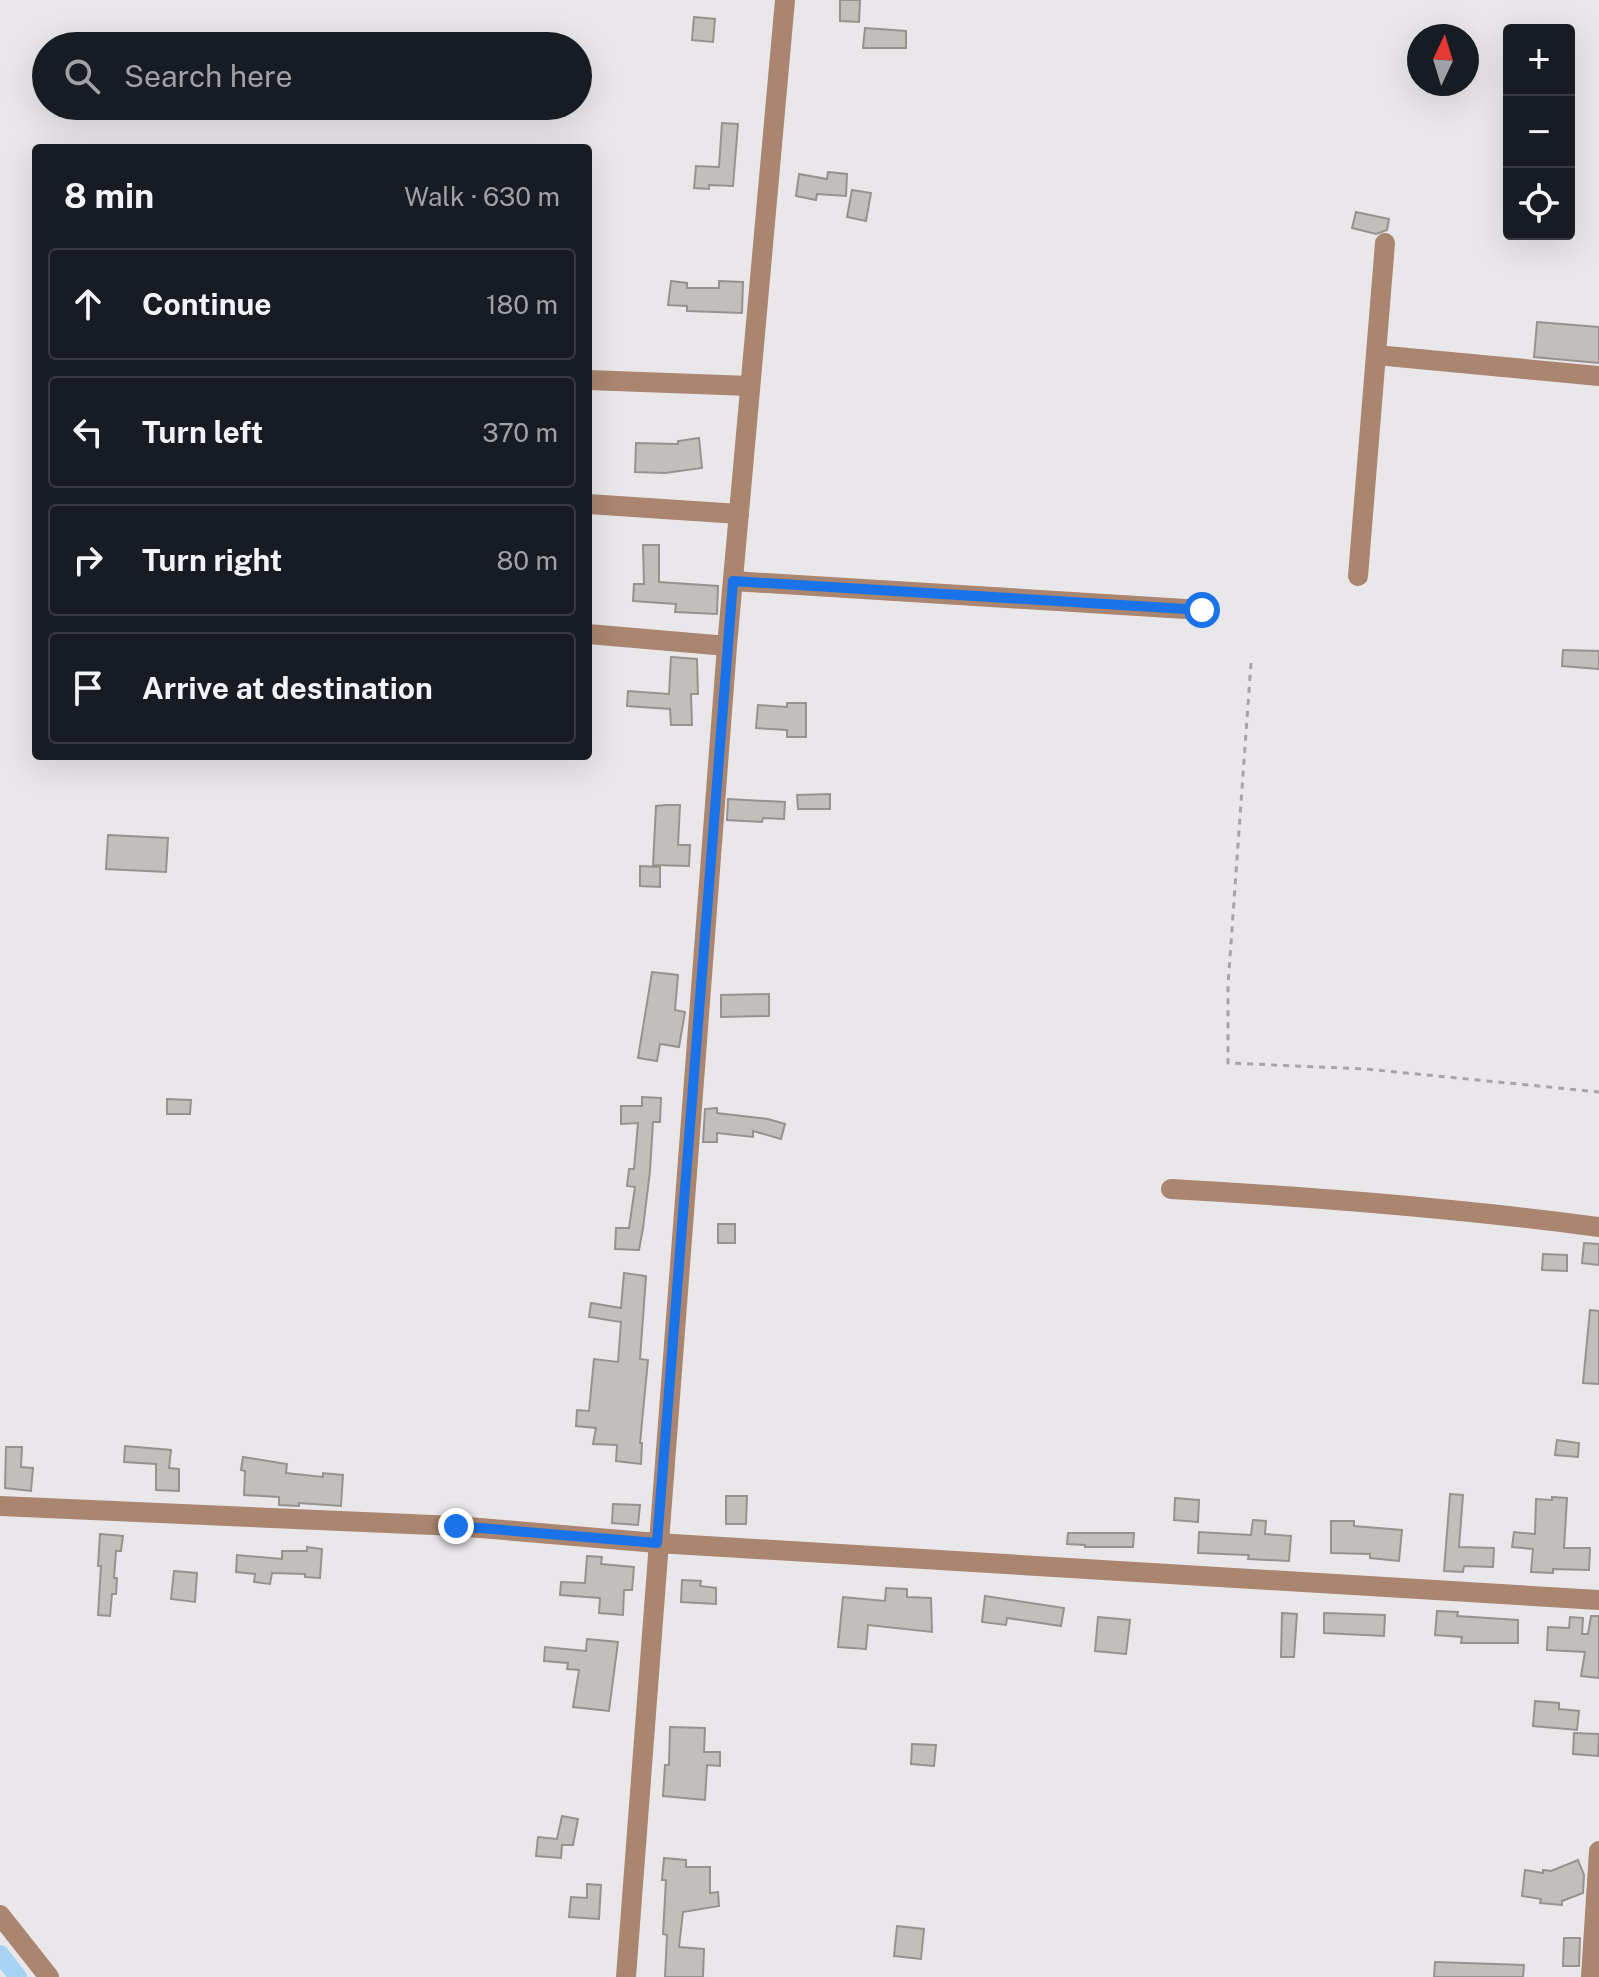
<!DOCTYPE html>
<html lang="en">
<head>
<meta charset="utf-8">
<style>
	:root { --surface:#171b24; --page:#242831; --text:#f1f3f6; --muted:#9ea1a6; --line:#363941 }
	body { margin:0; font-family:"Public Sans",sans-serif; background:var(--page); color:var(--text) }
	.controls { position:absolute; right:24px; top:24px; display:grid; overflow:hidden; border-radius:8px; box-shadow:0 8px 32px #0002 }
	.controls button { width:72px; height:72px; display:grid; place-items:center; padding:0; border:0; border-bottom:2px solid var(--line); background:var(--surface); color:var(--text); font:40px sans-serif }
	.compass { position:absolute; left:1407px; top:24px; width:72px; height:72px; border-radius:50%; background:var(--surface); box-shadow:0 8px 32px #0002; rotate:4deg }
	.stop { position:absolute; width:24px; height:24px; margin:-18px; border:6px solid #1a73e8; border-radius:50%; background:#fff }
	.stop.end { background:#1a73e8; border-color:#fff; box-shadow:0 2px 8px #0008 }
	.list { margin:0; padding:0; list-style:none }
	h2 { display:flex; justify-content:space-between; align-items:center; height:104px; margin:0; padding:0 32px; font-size:34px }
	h2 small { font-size:26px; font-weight:400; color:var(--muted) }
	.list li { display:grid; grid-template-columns:52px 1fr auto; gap:24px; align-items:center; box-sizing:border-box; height:112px; margin:0 16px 16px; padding:0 16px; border:2px solid var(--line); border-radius:8px }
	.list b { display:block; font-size:30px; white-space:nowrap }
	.list em { font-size:26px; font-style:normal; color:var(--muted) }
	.icon { flex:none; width:44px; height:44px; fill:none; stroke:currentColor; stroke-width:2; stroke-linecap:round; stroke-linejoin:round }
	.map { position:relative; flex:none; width:1599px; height:1977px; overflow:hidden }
	.search { position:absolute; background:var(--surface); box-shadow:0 8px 32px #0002; left:32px; top:32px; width:560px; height:88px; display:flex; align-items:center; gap:20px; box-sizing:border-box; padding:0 28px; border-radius:44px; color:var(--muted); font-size:30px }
	.panel { position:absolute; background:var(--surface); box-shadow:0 8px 32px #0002; left:32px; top:144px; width:560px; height:616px; border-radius:8px }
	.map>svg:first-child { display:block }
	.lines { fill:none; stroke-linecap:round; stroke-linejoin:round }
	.canal { stroke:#a6d2f3; stroke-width:18 }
	.building { fill:#c2bebc; stroke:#969290; stroke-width:2 }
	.path { stroke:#a6a4a7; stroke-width:3; stroke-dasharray:6 6; stroke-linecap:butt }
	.minor { stroke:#aa856f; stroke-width:20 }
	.route { stroke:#1a73e8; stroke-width:10 }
</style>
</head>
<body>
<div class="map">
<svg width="1599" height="1977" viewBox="0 0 1599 1977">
	<rect width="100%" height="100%" fill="#eae7eb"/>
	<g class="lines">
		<polyline class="canal" points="0,1954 18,1977"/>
	</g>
	<g class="building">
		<polygon points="840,0 860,0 859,22 840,21"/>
		<polygon points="694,17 715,19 713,42 692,40"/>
		<polygon points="865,28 906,31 906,48 863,48"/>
		<polygon points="722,123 738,124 733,186 709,185 709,189 694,188 696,166 719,167"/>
		<polygon points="828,172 847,174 846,196 817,194 816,200 796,196 799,174 827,179"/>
		<polygon points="852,190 871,193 866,221 847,217"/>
		<polygon points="1356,212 1389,219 1387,230 1376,234 1352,228"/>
		<polygon points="671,281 687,283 687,288 719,288 719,281 743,282 742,313 687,311 687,306 668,305"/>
		<polygon points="1537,322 1599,327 1599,363 1534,357"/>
		<polygon points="699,438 702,468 665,473 635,472 636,443 678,444 678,441"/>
		<polygon points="643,545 659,545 659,582 718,586 717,614 675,612 676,604 633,601 634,584 644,584"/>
		<polygon points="1563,650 1599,651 1599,669 1562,666"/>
		<polygon points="671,657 697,659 698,694 691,694 692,725 671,725 670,709 627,706 628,691 669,694"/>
		<polygon points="787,703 806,703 806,737 787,737 787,730 756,728 758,705 787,707"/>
		<polygon points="830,794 830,809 798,809 797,795"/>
		<polygon points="728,799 785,802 784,819 763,818 762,822 727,820"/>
		<polygon points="666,805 680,805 678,845 690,845 689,866 653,865 656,806"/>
		<polygon points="108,835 168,838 166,872 106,869"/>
		<polygon points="640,866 660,867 660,887 640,886"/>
		<polygon points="652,972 678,975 675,1010 685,1012 679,1047 660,1044 657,1061 638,1058"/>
		<polygon points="769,994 769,1016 721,1017 721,995"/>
		<polygon points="642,1097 661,1098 660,1122 653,1122 650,1171 643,1228 639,1250 615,1249 616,1228 629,1228 635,1187 627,1186 629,1169 634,1169 638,1123 621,1124 621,1106 642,1106"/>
		<polygon points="167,1099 191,1100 190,1114 167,1114"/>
		<polygon points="717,1108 717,1113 768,1119 785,1124 781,1139 753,1131 753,1137 717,1133 717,1142 703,1142 705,1109"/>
		<rect x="718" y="1224" width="17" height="19"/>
		<polygon points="1584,1243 1599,1244 1599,1265 1582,1263"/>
		<polygon points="1543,1254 1567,1255 1567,1271 1542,1270"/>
		<polygon points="624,1273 646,1276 640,1359 648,1360 640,1443 642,1443 641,1464 616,1461 617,1445 593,1444 596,1428 576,1426 577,1410 589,1411 594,1359 618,1362 621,1322 589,1317 591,1303 621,1308"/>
		<polygon points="1590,1310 1599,1311 1599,1384 1583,1383"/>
		<polygon points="1557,1440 1579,1443 1578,1457 1555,1455"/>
		<polygon points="125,1446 171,1450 169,1468 179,1469 179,1491 156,1490 156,1464 124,1462"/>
		<polygon points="6,1447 22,1447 21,1467 33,1468 31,1491 5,1488"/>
		<polygon points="243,1457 287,1464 286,1473 323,1477 323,1473 343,1475 341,1506 299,1503 299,1506 279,1505 279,1497 244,1495 245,1471 241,1470"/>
		<polygon points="1450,1494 1463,1495 1459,1547 1494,1548 1493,1567 1464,1566 1463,1572 1444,1571"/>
		<polygon points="726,1496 747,1496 746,1524 726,1524"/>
		<polygon points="1552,1497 1567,1498 1564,1548 1590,1548 1589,1570 1553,1569 1553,1573 1531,1572 1533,1549 1512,1547 1514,1532 1535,1534 1536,1499 1552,1500"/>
		<polygon points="1175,1498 1199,1500 1198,1522 1174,1520"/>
		<polygon points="613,1504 640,1505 638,1525 612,1523"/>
		<polygon points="1253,1520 1266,1521 1265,1534 1291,1536 1289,1561 1248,1559 1249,1555 1198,1553 1199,1532 1251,1535"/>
		<polygon points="1331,1521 1354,1521 1354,1526 1402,1530 1399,1561 1370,1558 1370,1554 1331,1553"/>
		<polygon points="1068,1533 1134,1533 1133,1547 1085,1547 1085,1545 1067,1544"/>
		<polygon points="100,1534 123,1536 121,1551 116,1551 114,1578 117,1578 116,1594 112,1594 110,1616 98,1615 101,1566 98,1566"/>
		<polygon points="307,1547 322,1549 320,1578 305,1577 305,1574 272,1573 270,1584 254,1582 255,1574 236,1572 237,1555 282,1559 282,1551 307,1551"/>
		<polygon points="587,1556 602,1557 601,1564 634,1567 632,1590 624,1590 623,1615 599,1613 600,1598 560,1595 561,1582 585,1583"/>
		<polygon points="174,1571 197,1573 195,1602 171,1599"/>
		<polygon points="682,1580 701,1581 700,1586 716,1588 716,1604 681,1602"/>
		<polygon points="886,1588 907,1589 907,1597 931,1598 932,1632 868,1625 866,1649 838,1647 843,1597 885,1601"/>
		<polygon points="985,1596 1064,1608 1061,1626 1007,1618 1006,1625 982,1622"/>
		<polygon points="1437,1611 1458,1612 1457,1616 1518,1620 1518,1643 1461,1643 1462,1637 1435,1635"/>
		<polygon points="1282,1613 1297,1614 1294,1657 1281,1657"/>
		<polygon points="1324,1613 1385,1615 1384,1636 1324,1633"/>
		<polygon points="1591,1616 1599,1616 1599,1678 1581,1676 1585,1652 1547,1650 1548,1627 1569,1628 1570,1617 1583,1618 1582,1634 1588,1634"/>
		<polygon points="1098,1617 1130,1620 1126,1654 1095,1651"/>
		<polygon points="587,1639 618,1642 609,1711 573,1707 579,1670 567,1669 568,1663 544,1661 545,1647 586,1651"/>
		<polygon points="1535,1701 1559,1703 1559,1709 1579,1711 1577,1730 1533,1726"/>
		<polygon points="670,1727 705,1728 704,1752 720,1752 720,1766 707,1765 705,1800 663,1796 665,1765 669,1765"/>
		<polygon points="1574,1733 1599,1734 1598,1756 1573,1754"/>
		<polygon points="912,1744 936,1745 934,1766 911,1764"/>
		<polygon points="562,1816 578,1819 573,1845 562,1845 561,1858 536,1856 538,1837 557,1839"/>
		<polygon points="664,1858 686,1860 686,1867 710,1867 710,1893 718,1892 719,1906 683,1912 679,1947 704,1949 703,1977 665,1977 667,1935 663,1934 666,1880 662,1880"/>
		<polygon points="1578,1860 1584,1875 1583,1893 1562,1901 1562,1905 1540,1903 1541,1899 1522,1896 1525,1870 1543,1873 1543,1870 1551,1871"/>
		<polygon points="587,1884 601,1885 599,1919 569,1917 571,1897 587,1898"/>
		<polygon points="897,1926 924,1929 921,1959 894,1956"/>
		<polygon points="1564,1938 1580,1938 1579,1966 1563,1966"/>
		<polygon points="1435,1962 1524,1965 1523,1977 1434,1977"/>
	</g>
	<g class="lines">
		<polyline class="path" points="1251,663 1228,985 1228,1063 1366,1069 1599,1092"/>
		<g class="minor">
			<polyline points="1376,355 1599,376"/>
			<polyline points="588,380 750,386"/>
			<polyline points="588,504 739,514"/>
			<polyline points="1358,576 1385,243"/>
			<polyline points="733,581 1202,610"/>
			<polyline points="588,634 727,646"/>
			<path d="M 1171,1189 C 1314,1197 1456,1208 1599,1227"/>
			<polyline points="0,1506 456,1526 657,1543 1599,1600"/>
			<polyline points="0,1915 49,1977"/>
			<polyline points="626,1977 727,646 785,0"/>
			<polyline points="1591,1977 1599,1851"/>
		</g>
	</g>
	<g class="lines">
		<polyline class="route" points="456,1526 657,1543 733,581 1202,610"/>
	</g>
</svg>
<div class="controls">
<button>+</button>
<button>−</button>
<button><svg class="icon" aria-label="locate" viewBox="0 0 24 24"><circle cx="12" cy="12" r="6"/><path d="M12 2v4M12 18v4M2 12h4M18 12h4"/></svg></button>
</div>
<svg class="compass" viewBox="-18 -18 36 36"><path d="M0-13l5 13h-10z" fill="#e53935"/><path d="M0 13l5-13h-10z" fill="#9ea1a6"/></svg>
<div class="stop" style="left:1202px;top:610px"></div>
<div class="stop end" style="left:456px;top:1526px"></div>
<div class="search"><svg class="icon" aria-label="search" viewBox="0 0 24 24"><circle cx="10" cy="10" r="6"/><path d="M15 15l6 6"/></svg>Search here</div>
<section class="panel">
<h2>8 min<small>Walk · 630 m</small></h2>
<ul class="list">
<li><svg class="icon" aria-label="ahead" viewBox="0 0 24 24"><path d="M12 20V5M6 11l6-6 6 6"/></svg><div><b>Continue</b></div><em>180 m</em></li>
<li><svg class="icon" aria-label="left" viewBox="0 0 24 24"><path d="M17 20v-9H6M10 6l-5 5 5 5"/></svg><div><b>Turn left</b></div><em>370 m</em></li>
<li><svg class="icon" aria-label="right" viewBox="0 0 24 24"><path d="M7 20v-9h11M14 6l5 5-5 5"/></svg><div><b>Turn right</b></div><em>80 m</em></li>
<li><svg class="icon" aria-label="arrive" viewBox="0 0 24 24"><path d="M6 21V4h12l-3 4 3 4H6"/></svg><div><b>Arrive at destination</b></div></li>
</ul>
</section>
</div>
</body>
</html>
